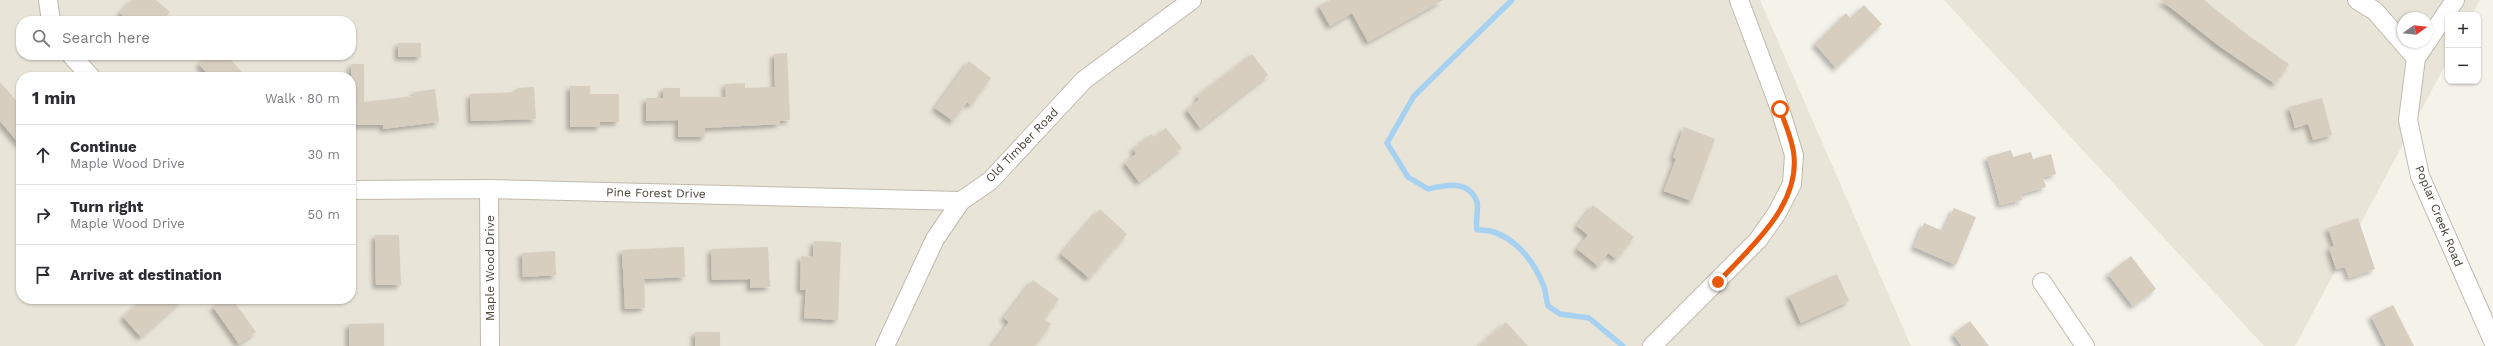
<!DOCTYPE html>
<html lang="en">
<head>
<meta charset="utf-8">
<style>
	:root { --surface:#fff; --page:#f2f2f3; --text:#2b2b33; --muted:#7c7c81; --line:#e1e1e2 }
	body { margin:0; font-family:"Work Sans",sans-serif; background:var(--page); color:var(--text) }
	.controls { position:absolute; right:12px; top:12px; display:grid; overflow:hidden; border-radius:8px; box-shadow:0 1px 3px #0004 }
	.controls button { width:36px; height:36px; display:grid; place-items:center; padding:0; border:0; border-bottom:1px solid var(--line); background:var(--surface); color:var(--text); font:20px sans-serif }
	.compass { position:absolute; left:2397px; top:12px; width:36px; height:36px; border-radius:50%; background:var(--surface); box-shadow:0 1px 3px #0004; rotate:75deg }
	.stop { position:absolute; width:12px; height:12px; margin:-9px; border:3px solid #ea580c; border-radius:50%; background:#fff }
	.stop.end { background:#ea580c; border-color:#fff; box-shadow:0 1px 4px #0008 }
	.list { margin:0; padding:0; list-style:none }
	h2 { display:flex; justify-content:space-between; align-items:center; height:52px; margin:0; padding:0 16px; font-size:17px }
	h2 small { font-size:13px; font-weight:400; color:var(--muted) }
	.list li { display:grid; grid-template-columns:26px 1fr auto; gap:12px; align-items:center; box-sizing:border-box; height:60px; padding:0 16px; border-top:1px solid var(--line) }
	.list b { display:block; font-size:15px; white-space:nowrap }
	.list p { margin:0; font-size:13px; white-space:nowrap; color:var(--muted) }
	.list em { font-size:13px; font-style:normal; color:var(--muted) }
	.icon { flex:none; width:22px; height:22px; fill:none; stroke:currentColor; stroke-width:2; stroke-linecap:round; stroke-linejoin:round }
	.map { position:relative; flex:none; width:2493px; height:346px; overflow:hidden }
	.search { position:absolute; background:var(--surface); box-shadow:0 1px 3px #0004; left:16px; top:16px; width:340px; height:44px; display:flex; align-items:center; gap:10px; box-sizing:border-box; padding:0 14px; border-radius:16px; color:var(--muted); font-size:15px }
	.panel { position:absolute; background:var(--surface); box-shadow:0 1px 3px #0004; left:16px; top:72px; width:340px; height:232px; border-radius:16px }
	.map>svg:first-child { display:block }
	.residential { fill:#e9e4d8; fill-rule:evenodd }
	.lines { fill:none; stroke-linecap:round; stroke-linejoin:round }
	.stream { stroke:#a6d1f1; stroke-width:5.5 }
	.building { fill:#d7cebf; filter:url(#shadow) }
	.minor-casing { stroke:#c1baac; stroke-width:20 }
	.minor { stroke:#fff; stroke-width:18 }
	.route { stroke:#ea580c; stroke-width:5 }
	.labels { text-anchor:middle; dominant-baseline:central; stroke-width:4; stroke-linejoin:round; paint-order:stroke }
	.street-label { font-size:12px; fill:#494238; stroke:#fff }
</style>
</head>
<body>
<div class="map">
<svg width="2493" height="346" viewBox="0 0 2493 346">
	<defs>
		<filter id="shadow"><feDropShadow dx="-3.5" dy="3.5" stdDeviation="2" flood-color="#0004"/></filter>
	</defs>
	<rect width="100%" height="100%" fill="#f5f2ea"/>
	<g class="residential">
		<path d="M 0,0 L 1760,0 L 1911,346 L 0,346 ZM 21,21 L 351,21 L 351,55 L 21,55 ZM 21,77 L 351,77 L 351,299 L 21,299 Z"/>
		<path d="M 1944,0 L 2480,0 L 2472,15 L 2448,15 L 2448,60 L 2295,346 L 2264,346 ZM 2403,18 L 2427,18 L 2427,42 L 2403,42 Z"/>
	</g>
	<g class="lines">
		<path class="stream" d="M 1512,0 L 1414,96 L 1387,143 L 1408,177 L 1428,189 C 1445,185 1469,179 1477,202 C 1479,209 1475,221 1477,230 C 1507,228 1531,256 1542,282 C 1546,289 1546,299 1548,306 L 1560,314 L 1589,318 L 1623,346"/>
	</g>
	<g class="building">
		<polygon points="132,0 156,0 170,12 162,21 129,21 120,13"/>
		<polygon points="1330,0 1443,0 1368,42 1352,13 1330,26 1319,6"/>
		<polygon points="2161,0 2204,0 2249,36 2289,64 2275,84 2219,46"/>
		<polygon points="1864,5 1882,24 1836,68 1815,44 1846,13 1850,18"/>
		<rect x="398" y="43" width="23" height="14"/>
		<polygon points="787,53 790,120 779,121 780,124 705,128 705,137 678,137 678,120 646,121 646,98 663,98 663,88 680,88 680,97 726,97 725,84 745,83 745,88 775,87 774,54"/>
		<polygon points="1252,54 1268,75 1200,128 1187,110 1199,100 1197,96"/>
		<polygon points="209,55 227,55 246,77 210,77 199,64"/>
		<polygon points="969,61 991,78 971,105 967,102 953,121 935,108"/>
		<polygon points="351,64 364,64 364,102 415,96 414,92 435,89 439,122 383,129 383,125 351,125"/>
		<polygon points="0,82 21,106 21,146 0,121"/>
		<polygon points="570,86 590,86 590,94 619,94 619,122 600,122 600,127 570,127"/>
		<polygon points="534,87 536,119 471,121 470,94 517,92 517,88"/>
		<polygon points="2322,98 2332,135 2313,140 2308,124 2295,128 2289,107"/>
		<polygon points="1684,127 1715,139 1692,201 1664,191 1676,159 1673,157"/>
		<polygon points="1166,128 1182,148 1139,182 1125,163 1136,154 1133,149 1151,134 1154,137"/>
		<polygon points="2011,150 2013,157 2031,152 2033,159 2051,154 2056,174 2043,177 2046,187 2021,194 2022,200 2000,205 1987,157"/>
		<polygon points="1593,205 1634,237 1616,259 1608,253 1598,266 1577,249 1588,235 1577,226"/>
		<polygon points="1954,208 1976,217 1956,265 1914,247 1924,223 1943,231"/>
		<polygon points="1100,209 1127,234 1089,278 1061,254"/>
		<polygon points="2358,218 2375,269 2349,278 2345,267 2336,269 2329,248 2334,246 2328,228"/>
		<polygon points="375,235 399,235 401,285 376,285"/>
		<polygon points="814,241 841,242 838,320 804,318 806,290 800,290 801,256 813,257"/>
		<polygon points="684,247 685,277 644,279 645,308 625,309 622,250"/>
		<polygon points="768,247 770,287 750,288 750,279 712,280 711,249"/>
		<polygon points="555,251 556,275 523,277 522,253"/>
		<polygon points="2131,256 2156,289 2133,306 2108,274"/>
		<polygon points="1837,274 1849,301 1801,323 1789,296"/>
		<polygon points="1033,280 1059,299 1044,319 1051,324 1035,346 992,346 1009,322 1004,318"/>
		<polygon points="144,299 183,299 141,337 123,317"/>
		<polygon points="224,299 232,299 256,332 239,344 213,307"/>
		<polygon points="2393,305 2414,346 2386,346 2371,316"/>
		<polygon points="1970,321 1989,346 1962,346 1953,334"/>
		<polygon points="1506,322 1528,346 1479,346"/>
		<polygon points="384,323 384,346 349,346 349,324"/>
		<rect x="695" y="332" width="25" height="14"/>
	</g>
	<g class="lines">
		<g class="minor-casing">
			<g id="minor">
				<polyline points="48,0 51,21"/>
				<polyline points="2357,0 2375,11 2416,58"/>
				<polyline points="2427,42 2416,58 2408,120 2420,176 2493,341"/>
				<polyline points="2427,42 2455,0"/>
				<polyline points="71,55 91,77"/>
				<polyline points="489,189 490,346"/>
				<polyline points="351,190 489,189 961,201"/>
				<polyline points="2042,282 2085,346"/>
				<polyline points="885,346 935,239 961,201 990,181 1084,80 1192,0"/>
				<polyline points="1652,346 1758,240 1777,213 1792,184 1794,155 1780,109 1739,0"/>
			</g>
		</g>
		<use href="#minor" class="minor"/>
	</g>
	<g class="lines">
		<path class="route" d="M 1718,282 C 1749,249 1799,207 1794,156 C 1793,141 1785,124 1780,109"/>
	</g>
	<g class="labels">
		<g class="street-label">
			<text transform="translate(1022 145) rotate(-46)">Old Timber Road</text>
			<text transform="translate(656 193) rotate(1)">Pine Forest Drive</text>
			<text transform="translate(2439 216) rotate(68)">Poplar Creek Road</text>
			<text transform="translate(490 268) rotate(-90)">Maple Wood Drive</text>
		</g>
	</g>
</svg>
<div class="controls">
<button>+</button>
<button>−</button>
</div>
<svg class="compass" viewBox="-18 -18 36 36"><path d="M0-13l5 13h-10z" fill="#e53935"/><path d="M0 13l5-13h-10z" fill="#7c7c81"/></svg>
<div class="stop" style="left:1780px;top:109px"></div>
<div class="stop end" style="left:1718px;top:282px"></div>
<div class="search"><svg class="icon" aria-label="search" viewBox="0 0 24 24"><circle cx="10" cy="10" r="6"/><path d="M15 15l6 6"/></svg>Search here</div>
<section class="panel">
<h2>1 min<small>Walk · 80 m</small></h2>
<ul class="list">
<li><svg class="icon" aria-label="ahead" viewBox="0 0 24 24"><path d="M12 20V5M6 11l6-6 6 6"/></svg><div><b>Continue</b><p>Maple Wood Drive</p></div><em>30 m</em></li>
<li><svg class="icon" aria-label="right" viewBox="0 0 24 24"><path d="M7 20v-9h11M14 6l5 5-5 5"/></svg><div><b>Turn right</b><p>Maple Wood Drive</p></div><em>50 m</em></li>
<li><svg class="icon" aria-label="arrive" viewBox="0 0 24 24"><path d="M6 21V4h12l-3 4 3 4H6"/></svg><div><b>Arrive at destination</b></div></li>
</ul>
</section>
</div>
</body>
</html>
